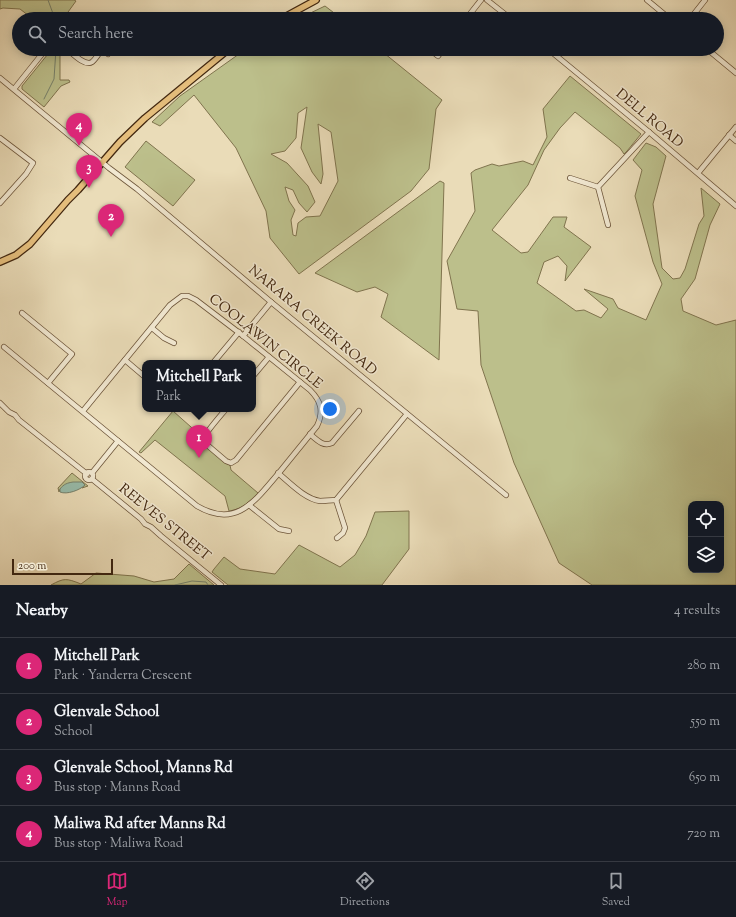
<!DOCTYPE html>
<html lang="en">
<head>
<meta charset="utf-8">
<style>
	:root { --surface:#171b24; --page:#242831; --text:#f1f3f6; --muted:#9ea1a6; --line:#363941; --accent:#db2777 }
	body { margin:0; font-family:"Sorts Mill Goudy",serif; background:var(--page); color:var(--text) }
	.controls { position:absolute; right:12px; bottom:12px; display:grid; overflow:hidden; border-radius:8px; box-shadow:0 2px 10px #0003 }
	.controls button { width:36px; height:36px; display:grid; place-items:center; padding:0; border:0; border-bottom:1px solid var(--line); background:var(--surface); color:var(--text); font:20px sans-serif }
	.scale { position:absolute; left:12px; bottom:10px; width:101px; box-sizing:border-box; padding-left:4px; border:2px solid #432810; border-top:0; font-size:11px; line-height:14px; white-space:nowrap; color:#432810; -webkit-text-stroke:3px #f1e8d1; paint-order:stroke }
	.you { position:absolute; left:330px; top:409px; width:14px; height:14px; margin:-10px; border:3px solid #fff; border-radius:50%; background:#1a73e8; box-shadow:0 0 0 6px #1a73e833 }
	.badge { display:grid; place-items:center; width:26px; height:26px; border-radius:50%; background:var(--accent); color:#fff; font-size:13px; font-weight:700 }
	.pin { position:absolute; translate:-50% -33px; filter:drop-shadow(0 1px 2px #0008) }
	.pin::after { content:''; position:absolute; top:21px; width:14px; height:12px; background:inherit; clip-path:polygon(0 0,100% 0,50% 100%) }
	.popup { position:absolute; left:142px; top:360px; width:114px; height:52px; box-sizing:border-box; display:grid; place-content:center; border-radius:8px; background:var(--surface); filter:drop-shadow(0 1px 3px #0005); font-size:13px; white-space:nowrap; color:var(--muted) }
	.popup b { font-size:15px; color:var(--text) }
	.popup::after { content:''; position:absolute; left:50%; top:100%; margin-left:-8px; border:8px solid transparent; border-top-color:var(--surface) }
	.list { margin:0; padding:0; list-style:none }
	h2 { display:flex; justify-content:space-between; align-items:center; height:52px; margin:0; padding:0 16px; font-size:17px }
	h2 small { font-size:13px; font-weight:400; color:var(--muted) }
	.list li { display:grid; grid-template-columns:26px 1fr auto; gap:12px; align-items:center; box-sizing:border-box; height:56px; padding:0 16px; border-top:1px solid var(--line) }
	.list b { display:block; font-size:15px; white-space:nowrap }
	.list p { margin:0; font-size:13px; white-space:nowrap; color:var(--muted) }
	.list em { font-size:13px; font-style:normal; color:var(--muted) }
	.icon { flex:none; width:22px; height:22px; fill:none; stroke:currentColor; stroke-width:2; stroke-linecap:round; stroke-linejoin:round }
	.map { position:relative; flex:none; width:736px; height:585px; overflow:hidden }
	.search { position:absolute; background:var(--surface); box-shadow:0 2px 10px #0003; left:12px; right:12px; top:12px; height:44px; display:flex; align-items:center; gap:10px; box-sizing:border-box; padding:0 14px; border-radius:22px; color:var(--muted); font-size:15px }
	.sheet { height:276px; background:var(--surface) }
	nav { display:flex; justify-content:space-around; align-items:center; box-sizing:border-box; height:56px; border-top:1px solid var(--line); background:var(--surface); font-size:11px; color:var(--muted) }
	nav a { display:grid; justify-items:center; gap:2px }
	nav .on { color:var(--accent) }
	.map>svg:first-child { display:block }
	.green { fill:#bcbf8b; stroke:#80744e; fill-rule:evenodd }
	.water { fill:#98bcaa; stroke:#76816c }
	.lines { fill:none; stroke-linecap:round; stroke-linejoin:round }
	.stream { stroke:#76816c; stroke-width:1 }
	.minor-casing { stroke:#6d553a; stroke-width:6 }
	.major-casing { stroke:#432810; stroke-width:8 }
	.minor { stroke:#f1e8d1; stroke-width:4.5 }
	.major { stroke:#e5be7c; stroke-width:5.5 }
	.labels { text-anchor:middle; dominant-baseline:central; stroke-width:3; stroke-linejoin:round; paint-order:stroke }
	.street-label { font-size:14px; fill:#432810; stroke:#f1e8d1 }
</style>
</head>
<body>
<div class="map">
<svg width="736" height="585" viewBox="0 0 736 585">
	<rect width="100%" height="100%" fill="#eadcb8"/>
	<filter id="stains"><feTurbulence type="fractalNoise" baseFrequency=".005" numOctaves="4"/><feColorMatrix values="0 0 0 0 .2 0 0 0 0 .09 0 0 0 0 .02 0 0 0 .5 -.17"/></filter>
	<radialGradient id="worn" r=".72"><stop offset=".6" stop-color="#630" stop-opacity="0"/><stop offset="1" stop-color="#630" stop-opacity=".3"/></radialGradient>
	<g class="green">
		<polygon points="0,0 74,0 76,1 63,19 33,19 20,9 3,8 0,9"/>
		<polygon points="325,6 342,19 298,19"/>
		<polygon points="52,49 60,49 60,80 69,80 70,82 61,86 44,107 22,89 22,86"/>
		<path d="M 246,49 L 379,49 L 442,100 L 436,109 L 429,169 L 411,191 L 299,274 L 270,238 L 266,211 L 236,148 L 194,95 L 160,126 L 152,122 L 180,96 ZM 307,107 L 301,148 L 312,172 L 321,184 L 323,174 L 318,124 L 331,132 L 338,181 L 320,216 L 306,217 L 298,223 L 296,236 L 293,235 L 291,220 L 295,210 L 289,201 L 285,187 L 293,190 L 299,203 L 307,212 L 315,202 L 308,186 L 287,163 L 271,154 L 285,151 L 296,138 L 298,113 Z"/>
		<path d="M 570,76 L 641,134 L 627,151 L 624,154 L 620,148 L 575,112 L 560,128 L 544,150 L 528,185 L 492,230 L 521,253 L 528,252 L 553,217 L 567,217 L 564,227 L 591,247 L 565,281 L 567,266 L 558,256 L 544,262 L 537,283 L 576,311 L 584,310 L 601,318 L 608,309 L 584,289 L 613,299 L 618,308 L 646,320 L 662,284 L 653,262 L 635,196 L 642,170 L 633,160 L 646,143 L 656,147 L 666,156 L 653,204 L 662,268 L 673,279 L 680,278 L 685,269 L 699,224 L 704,216 L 701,188 L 720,204 L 710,225 L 695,279 L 681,299 L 683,311 L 716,325 L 736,320 L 736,585 L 592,585 L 559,563 L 514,463 L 481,365 L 478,311 L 457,309 L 447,261 L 475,211 L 471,173 L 475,170 L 492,164 L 499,166 L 523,161 L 533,165 L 547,137 L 543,109 ZM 691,504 L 721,504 L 721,570 L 691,570 Z"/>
		<polygon points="146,141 195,180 173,206 125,167"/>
		<polygon points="440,181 444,183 439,360 381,317 388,294 375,287 357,292 315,273"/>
		<path d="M 173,411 L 200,435 L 202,443 L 225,463 L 230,465 L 231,470 L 258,493 C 249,502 243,509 229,511 L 225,496 L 155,440 L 141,453 L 139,452 Z"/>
		<polygon points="72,473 88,486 82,488 85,485 60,489 59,492 58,488"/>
		<polygon points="409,511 409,549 382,585 228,585 212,572 214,569 224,557 240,569 275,574 299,545 340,567 355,555 366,536 375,512"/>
		<path d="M 189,564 L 214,585 L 51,585 C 64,578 66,578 81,584 L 96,573 L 134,576 L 154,582 L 174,579 Z"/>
	</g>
	<path class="water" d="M 73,482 L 82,482 L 85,485 C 80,490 67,495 60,492 L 60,489 C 64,484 67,483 73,482 Z"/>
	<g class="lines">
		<g class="stream">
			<polyline points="48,0 55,19"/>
			<polyline points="44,99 54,79 56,49"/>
			<polyline points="175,585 192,581 206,582 208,585"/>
		</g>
		<g class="minor-casing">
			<g id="minor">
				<polyline points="487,0 511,19"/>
				<polyline points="647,0 670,19"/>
				<polyline points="390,18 391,19"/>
				<polyline points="466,19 481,0"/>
				<polyline points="690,19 705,0"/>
				<path d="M 67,49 C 72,53 85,67 92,62 C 96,59 99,53 102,49"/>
				<polyline points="102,49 108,54"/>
				<polyline points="429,49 438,56 443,49"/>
				<polyline points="548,49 649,132 736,206"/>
				<polyline points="707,49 736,73"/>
				<polyline points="0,78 109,168 137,189 271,302 506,495"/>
				<polyline points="14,89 46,49"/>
				<polyline points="729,135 736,141"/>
				<polyline points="0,138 33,163 26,174 0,203"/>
				<polyline points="698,173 736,127"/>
				<polyline points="570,178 598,187"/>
				<polyline points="608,225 598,187 649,132"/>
				<polyline points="22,313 72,354 48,383"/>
				<polyline points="152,328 164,338 174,343"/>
				<polyline points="243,336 271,302"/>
				<path d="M 4,347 L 197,506 C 236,529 255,501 278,474 C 291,458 304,442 317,426 C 324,411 321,401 310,390 L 242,335 L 196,300 L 188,296 L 182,296 L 170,305 L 83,411"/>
				<polyline points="125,360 145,377"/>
				<polyline points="213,363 239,332"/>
				<polyline points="253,376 269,357"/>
				<polyline points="0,403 9,412 15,415 19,420 87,474"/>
				<path d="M 226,409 C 222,414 205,433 204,438 C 204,441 205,442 206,444 L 226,461 L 231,463 L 236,460 L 300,382"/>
				<path d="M 310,434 C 317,440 323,447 332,443 L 359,411"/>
				<circle cx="89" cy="476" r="4"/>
				<polyline points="92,473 118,441"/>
				<path d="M 278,473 C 290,483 305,499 320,501 C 325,501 331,500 336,500 L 407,414"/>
				<polyline points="92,479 141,519 145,524 151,527 161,536 221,585"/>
				<polyline points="336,500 345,528 343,533 337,538"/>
				<polyline points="249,505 279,529 289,531"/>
			</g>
		</g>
		<g class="major-casing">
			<g id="major">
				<polyline points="281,19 316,0"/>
				<polyline points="0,262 16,255 30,244 68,200 78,190 120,142 145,118 229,49"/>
			</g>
		</g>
		<use href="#minor" class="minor"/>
		<use href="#major" class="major"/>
	</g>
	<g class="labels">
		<g class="street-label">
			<text transform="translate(649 119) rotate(40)">DELL ROAD</text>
			<text transform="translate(312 321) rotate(40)">NARARA CREEK ROAD</text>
			<text transform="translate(265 342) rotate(39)">COOLAWIN CIRCLE</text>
			<text transform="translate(164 523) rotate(39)">REEVES STREET</text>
		</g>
	</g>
	<rect width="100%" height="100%" filter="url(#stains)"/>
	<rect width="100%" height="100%" fill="url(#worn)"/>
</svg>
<div class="controls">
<button><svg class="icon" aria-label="locate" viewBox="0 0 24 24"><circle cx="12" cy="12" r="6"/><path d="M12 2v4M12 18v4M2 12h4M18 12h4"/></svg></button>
<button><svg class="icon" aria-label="layers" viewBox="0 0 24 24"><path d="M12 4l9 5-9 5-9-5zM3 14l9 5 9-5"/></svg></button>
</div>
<div class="scale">200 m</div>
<div class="you"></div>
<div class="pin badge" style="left:199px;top:458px">1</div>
<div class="popup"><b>Mitchell Park</b>Park</div>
<div class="pin badge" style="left:111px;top:237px">2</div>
<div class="pin badge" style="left:89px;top:188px">3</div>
<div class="pin badge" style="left:79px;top:146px">4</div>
<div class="search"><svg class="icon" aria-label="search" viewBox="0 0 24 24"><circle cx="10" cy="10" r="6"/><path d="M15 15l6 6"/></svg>Search here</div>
</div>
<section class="sheet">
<h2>Nearby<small>4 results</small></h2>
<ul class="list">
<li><span class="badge">1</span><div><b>Mitchell Park</b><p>Park · Yanderra Crescent</p></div><em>280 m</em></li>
<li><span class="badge">2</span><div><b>Glenvale School</b><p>School</p></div><em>550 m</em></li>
<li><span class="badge">3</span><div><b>Glenvale School, Manns Rd</b><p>Bus stop · Manns Road</p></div><em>650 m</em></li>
<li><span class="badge">4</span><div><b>Maliwa Rd after Manns Rd</b><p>Bus stop · Maliwa Road</p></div><em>720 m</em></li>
</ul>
</section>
<nav>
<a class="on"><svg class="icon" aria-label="map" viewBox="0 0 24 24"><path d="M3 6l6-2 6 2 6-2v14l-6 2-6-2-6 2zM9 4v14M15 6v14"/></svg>Map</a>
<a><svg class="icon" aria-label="directions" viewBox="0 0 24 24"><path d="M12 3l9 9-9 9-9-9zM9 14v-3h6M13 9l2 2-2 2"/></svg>Directions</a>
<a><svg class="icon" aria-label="saved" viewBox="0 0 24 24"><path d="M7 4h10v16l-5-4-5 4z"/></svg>Saved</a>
</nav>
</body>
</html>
